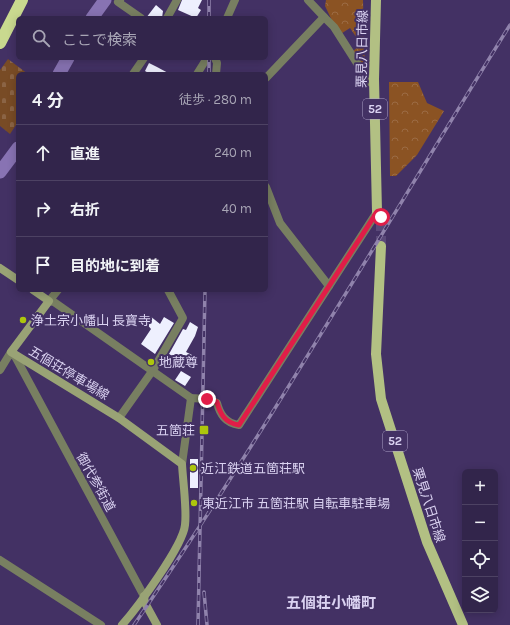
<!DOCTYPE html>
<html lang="ja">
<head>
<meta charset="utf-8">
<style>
	:root { --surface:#32254b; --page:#3d3155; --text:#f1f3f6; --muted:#a8a5b5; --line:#4d4263 }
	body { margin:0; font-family:Karla,"Noto Sans JP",sans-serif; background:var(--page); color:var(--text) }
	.controls { position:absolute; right:12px; bottom:12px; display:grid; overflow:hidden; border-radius:6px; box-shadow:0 2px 10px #0003 }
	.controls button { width:36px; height:36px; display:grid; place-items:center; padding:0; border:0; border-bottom:1px solid var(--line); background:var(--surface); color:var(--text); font:20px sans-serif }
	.stop { position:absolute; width:12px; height:12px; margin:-9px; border:3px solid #e11d48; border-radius:50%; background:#fff }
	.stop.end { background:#e11d48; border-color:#fff; box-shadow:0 1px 4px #0008 }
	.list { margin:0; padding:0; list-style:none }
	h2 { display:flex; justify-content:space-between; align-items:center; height:52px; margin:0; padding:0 16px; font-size:17px }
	h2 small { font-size:13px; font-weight:400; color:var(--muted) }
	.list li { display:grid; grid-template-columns:26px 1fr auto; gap:12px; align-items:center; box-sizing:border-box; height:56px; padding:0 16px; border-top:1px solid var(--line) }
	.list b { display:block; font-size:15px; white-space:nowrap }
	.list em { font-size:13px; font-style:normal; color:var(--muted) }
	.icon { flex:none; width:22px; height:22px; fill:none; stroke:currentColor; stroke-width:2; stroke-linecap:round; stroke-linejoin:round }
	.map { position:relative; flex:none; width:510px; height:625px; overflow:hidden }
	.search { position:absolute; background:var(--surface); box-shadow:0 2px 10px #0003; left:16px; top:16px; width:252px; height:44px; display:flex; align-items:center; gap:10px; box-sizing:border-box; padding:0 14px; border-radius:6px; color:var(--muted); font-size:15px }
	.panel { position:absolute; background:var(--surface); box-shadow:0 2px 10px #0003; left:16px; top:72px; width:252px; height:220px; border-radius:6px }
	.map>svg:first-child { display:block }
	.forest { fill:url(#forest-crowns) }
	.cemetery { fill:url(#cemetery-stones) }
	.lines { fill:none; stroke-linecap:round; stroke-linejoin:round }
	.river { stroke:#8873b3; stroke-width:13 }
	.building { fill:#eef0fe }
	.primary-tunnel { stroke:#5a4979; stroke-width:10; stroke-dasharray:10 5; stroke-linecap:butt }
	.street { stroke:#787f61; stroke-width:8 }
	.secondary { stroke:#99a375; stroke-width:8 }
	.primary { stroke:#b2c083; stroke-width:10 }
	.highway { stroke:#c9d98f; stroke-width:12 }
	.rail-casing { stroke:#9083ac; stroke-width:3.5 }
	.rail { stroke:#433164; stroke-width:2; stroke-dasharray:6; stroke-linecap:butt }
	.route { stroke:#e11d48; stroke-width:5 }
	.poi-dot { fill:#adc60d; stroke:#433164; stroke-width:1.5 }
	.labels { text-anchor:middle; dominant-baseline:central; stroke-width:4; stroke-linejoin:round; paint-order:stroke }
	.shield { fill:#433164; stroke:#ada2c7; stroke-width:1 }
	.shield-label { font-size:12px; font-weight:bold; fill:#dad2f1 }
	.street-label { font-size:13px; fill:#dad2f1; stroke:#433164 }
	.poi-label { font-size:13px; fill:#dad2f1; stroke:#433164; text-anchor:start }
	.quarter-label { font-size:15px; font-weight:bold; fill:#dad2f1; stroke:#433164 }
</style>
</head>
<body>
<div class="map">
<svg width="510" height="625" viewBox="0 0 510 625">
	<defs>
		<pattern id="forest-crowns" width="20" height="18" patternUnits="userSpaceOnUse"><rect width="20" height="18" fill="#8b5323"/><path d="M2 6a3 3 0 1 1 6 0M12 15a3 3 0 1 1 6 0" fill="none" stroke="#9b6b43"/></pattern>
		<pattern id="cemetery-stones" width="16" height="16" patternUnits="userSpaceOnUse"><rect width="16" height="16" fill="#784b25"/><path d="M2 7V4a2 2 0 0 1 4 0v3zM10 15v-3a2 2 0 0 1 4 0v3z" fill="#8b6445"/></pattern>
	</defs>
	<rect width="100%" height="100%" fill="#433164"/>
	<g class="forest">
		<polygon points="326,0 363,0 365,74 351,53 361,44 350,28 339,35 325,6"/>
		<polygon points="389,82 418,82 427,103 444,111 417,155 396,176 390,176"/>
	</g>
	<polygon class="cemetery" points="8,59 28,74 18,74 18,122 10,134 0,126 0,70"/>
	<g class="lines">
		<g class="river">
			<polyline points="92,18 105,0"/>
			<polyline points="59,74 68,58"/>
			<polyline points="0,172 18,148"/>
		</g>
	</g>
	<g class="building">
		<polygon points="182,0 202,0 198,8 201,10 196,18 178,10"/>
		<polygon points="156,5 163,11 162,18 146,18"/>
		<polygon points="149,63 157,67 170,74 150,74 145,71"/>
		<polygon points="150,316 160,324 164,317 174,323 155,354 141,344 151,329 145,322"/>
		<polygon points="190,322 198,327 195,336 186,352 192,355 187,364 169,354 183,329 186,330"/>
		<polygon points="181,371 191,377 185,386 175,380"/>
		<rect x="190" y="459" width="8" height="29"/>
	</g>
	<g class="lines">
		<polyline class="primary-tunnel" points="381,246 381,217"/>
		<g class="street">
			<polyline points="120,0 118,2 141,18"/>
			<polyline points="324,17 334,27 369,82 374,84"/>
			<polyline points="167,18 177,0"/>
			<polyline points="227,18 235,0"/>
			<polyline points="215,58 217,63 216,74"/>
			<polyline points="133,74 144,58"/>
			<polyline points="197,74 207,58"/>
			<polyline points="266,78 324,17 308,0"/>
			<polyline points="266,187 280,223 329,286 377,212"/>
			<path d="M 58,290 L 49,301 L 54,302 L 191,398 L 207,399 L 217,403 C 220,414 225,423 239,425 L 329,286"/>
			<polyline points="0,370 11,352 16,358 144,596"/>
			<polyline points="119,418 153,370 183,318 168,290"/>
			<polyline points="182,464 191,398"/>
			<polyline points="0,560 101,625"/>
		</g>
		<g class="secondary">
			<polyline points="0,268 18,280"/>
			<path d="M 33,290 L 49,301 L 11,352 L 119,418 L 182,464 C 183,482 187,509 185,525 C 183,546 137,608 122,625"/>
			<polyline points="144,596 145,603 157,625"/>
		</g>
		<g class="primary">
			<polyline points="376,0 374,79 377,212 381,217"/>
			<polyline points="381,246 376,354 381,399 427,542 463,625"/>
		</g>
		<polyline class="highway" points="0,43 22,0"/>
		<g class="rail-casing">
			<g id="rail">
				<polyline points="209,18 209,0"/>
				<polyline points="209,74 209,58"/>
				<polyline points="204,592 207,625"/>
				<path d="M 134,625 C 267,430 386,225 510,25"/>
				<polyline points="198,625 205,290"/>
			</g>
		</g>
		<use href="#rail" class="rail"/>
	</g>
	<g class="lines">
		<path class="route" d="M 207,399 L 217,402 C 220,414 225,423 239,425 L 377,212 L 381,217"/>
	</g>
	<g class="poi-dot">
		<circle cx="23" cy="320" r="4"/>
		<circle cx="151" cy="362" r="4"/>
		<rect x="199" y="425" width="10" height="10" rx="2"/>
		<circle cx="193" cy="468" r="4"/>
		<circle cx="194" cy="503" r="4"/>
	</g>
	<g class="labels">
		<g class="shield">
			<rect x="363" y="99" width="24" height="20" rx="3"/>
			<rect x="383" y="431" width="24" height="20" rx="3"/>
		</g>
		<g class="shield-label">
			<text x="375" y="109">52</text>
			<text x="395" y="441">52</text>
		</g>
		<g class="street-label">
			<text transform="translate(362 49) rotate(-89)">栗見八日市線</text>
			<text transform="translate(69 373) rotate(31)">五個荘停車場線</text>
			<text transform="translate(96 482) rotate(61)">御代参街道</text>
			<text transform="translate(429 505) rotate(72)">栗見八日市線</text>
		</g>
		<g class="poi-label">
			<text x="31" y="320">浄土宗小幡山 長寶寺</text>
			<text x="159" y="362">地蔵尊</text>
			<text x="195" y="430" text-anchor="end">五箇荘</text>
			<text x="201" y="468">近江鉄道五箇荘駅</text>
			<text x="202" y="503">東近江市 五箇荘駅 自転車駐車場</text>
		</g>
		<g class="quarter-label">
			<text x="331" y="603">五個荘小幡町</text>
		</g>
	</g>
</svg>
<div class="controls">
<button>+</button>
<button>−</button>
<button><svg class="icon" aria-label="locate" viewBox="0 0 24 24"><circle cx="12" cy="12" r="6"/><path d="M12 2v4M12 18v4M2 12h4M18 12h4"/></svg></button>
<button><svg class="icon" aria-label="layers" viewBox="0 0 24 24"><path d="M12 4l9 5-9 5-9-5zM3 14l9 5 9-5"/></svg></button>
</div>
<div class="stop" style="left:381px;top:217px"></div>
<div class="stop end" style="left:207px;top:399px"></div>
<div class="search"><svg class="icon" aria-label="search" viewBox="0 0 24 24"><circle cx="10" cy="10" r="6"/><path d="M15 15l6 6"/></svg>ここで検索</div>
<section class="panel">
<h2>4 分<small>徒歩 · 280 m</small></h2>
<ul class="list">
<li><svg class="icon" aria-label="ahead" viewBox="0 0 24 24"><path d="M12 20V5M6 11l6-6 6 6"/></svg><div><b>直進</b></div><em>240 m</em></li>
<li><svg class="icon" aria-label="right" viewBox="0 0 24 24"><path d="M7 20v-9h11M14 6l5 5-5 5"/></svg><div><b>右折</b></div><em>40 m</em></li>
<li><svg class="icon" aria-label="arrive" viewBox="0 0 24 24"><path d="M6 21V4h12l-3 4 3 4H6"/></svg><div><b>目的地に到着</b></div></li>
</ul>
</section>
</div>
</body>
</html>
